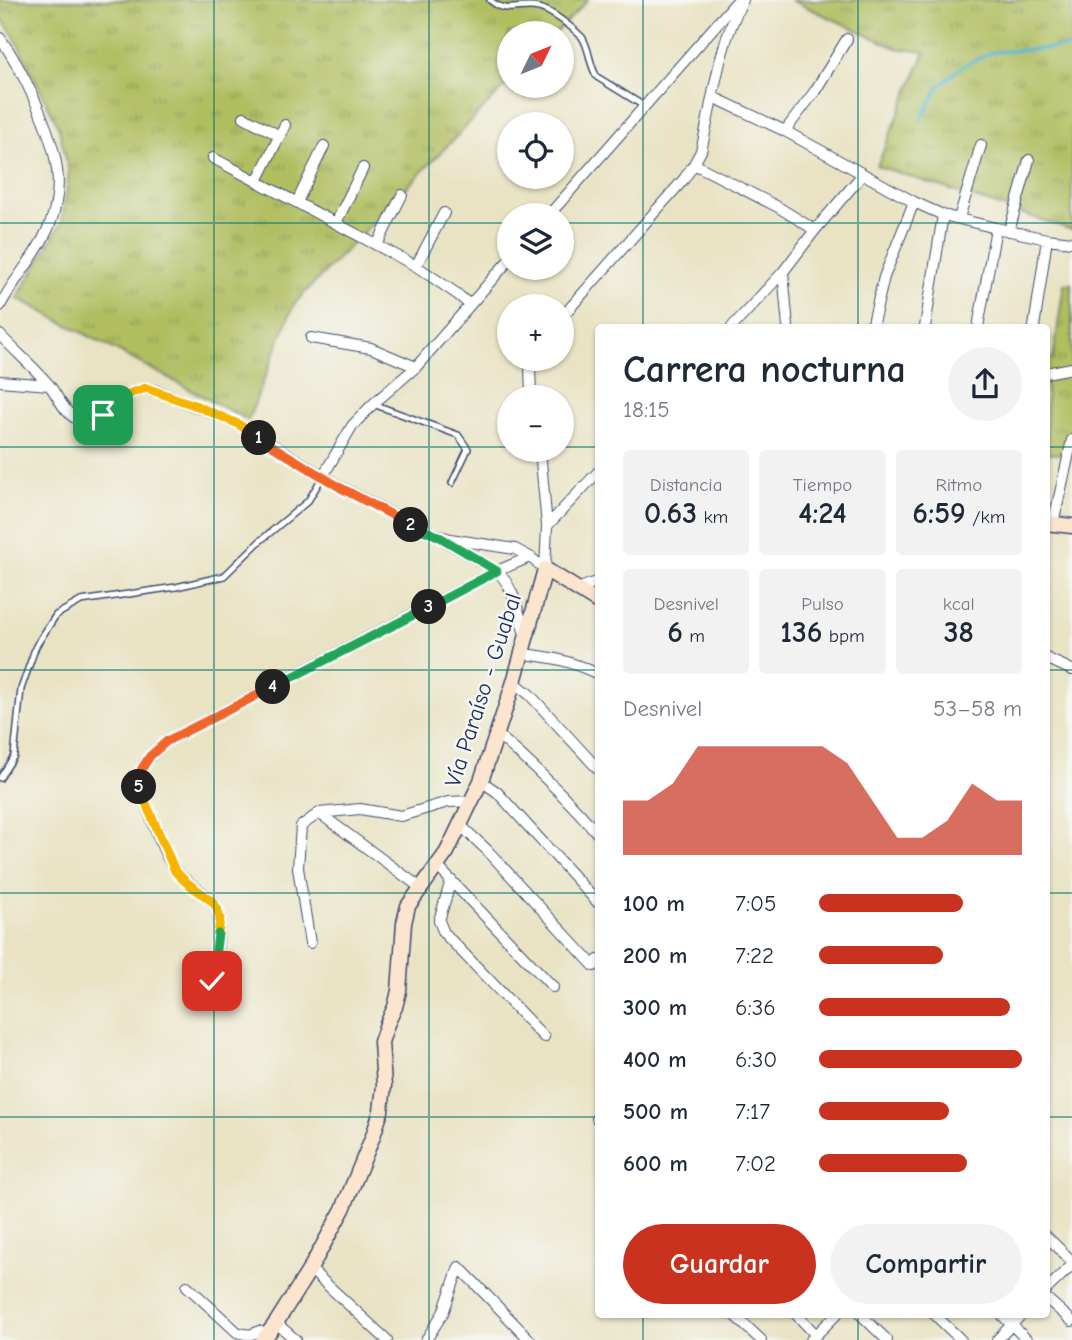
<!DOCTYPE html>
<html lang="es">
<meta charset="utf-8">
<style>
:root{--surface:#fff;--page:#f2f2f3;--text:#1f2937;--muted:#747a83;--accent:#c8321e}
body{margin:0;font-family:"Comic Neue",sans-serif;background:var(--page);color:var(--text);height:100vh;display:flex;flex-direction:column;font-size:26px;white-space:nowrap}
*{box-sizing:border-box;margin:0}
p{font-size:23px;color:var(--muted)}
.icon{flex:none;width:38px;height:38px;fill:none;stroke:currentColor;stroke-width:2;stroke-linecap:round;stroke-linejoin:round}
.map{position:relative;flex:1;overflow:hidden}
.drawer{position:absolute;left:595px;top:324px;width:455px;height:994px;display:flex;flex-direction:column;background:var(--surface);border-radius:7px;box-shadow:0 2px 5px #0004}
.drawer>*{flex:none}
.needle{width:46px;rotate:47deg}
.buttons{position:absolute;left:497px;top:21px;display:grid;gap:14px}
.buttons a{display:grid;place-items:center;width:77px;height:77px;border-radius:50%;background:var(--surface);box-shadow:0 2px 5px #0004;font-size:35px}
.pin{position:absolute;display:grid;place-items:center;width:60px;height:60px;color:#fff;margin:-30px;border-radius:14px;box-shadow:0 4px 10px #0006}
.km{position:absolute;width:35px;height:35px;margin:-18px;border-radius:50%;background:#222;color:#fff;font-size:19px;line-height:35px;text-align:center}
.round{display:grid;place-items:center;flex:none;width:74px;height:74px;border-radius:37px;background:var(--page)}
.overview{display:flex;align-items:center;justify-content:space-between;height:119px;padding:0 28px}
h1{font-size:38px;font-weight:600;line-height:52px}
.figures{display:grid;grid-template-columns:repeat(3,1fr);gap:10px;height:119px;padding:7px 28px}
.figures div{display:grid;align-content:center;border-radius:7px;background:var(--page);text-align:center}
.figures b{font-size:30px;font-weight:600}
.figures small{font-size:19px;font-weight:400}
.figures p{font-size:19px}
.chart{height:196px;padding:14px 28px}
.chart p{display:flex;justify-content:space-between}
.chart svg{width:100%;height:126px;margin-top:7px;fill:var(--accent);opacity:.7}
.action{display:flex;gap:14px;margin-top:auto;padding:14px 28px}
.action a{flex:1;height:80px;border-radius:42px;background:var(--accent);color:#fff;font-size:28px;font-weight:600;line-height:80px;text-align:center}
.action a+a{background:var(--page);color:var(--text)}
ul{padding:0 28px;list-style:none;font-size:23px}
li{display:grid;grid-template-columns:112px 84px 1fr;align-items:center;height:52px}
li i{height:18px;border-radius:9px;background:var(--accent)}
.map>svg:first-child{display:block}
.grass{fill:url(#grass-tufts);stroke:#667660;stroke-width:2}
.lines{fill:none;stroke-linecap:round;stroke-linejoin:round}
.stream{stroke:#47b0c6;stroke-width:3.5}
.lane-casing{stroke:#3a4a6d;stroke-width:8}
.street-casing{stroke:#3a4a6d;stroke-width:12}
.secondary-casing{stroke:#3a4a6d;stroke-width:17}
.lane{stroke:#fff;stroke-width:5}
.street{stroke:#fff;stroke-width:10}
.secondary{stroke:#fce5cf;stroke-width:14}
.split-1-casing{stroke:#fff;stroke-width:14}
.split-2-casing{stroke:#fff;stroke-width:14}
.split-3-casing{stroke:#fff;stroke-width:14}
.split-4-casing{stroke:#fff;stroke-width:14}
.split-5-casing{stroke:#fff;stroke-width:14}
.split-6-casing{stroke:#fff;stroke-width:14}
.split-7-casing{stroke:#fff;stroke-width:14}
.split-1{stroke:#f5b400;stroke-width:9}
.split-2{stroke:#f0652b;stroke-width:9}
.split-3{stroke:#22a559;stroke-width:9}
.split-4{stroke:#22a559;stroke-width:9}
.split-5{stroke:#f0652b;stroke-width:9}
.split-6{stroke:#f5b400;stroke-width:9}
.split-7{stroke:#22a559;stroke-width:9}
.grid{fill:none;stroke:#0f766e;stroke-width:2;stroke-opacity:0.55}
.labels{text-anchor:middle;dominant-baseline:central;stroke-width:5;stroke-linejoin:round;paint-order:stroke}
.street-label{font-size:23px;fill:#1b2f5e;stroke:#f6f6f2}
</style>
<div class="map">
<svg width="1072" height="1340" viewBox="0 0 1072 1340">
<defs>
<pattern id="grass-tufts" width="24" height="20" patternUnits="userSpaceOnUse" patternTransform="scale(1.75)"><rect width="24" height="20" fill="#b0be61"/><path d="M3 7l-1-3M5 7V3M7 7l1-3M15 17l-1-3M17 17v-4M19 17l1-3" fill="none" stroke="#8e9b53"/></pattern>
</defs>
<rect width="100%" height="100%" fill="#f6f6f2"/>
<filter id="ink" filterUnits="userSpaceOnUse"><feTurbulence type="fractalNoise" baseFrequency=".0143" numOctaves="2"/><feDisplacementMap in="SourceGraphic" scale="14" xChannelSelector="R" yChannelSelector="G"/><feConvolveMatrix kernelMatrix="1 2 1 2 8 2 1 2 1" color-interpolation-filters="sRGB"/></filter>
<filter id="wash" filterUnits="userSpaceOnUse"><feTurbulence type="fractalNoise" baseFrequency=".00686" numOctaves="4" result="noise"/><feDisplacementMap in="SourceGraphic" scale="28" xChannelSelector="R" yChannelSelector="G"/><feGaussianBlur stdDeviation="1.57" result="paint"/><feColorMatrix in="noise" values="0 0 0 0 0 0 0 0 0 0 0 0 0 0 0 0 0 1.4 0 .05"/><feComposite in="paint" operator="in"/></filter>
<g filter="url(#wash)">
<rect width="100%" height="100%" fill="#e9e3c4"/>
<!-- grass -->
<path class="grass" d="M0,0h588l-32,33h-47v49l-215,222 -46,116 -231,-122 45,-76 7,-49 -10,-45 -44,-90 -15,-22z
M791,0h281v230l-195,-64 48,-114 -29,-4z
M1064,284h8v171l-25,-2 -1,-94h7z"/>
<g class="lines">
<!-- stream -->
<path class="stream" d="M921,120l18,-34 24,-20 29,-14 80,-5"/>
</g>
</g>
<g filter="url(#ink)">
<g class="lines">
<defs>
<path id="lane" d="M490,0c17,16 31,3 49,8 13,3 34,20 43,29 8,12 7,28 15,40l47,29
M373,404l85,31 10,14 -16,34
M0,778l14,-22 7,-67 15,-43 20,-31 25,-14 95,-14 48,-11 36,-35 48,-40 15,-25"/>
<path id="street" d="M0,38c22,30 53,95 57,132 3,20 -2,45 -11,63 -12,26 -33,47 -46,73
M713,97l72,34 129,71 29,13 53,13 51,11 25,3
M244,117l36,19
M785,131l30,-40 32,-52
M213,158l203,108 41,28 13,11
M694,164l84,43 37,23
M257,181l28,-56
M297,202l27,-56
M549,215l189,-215
M959,218l22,-73
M336,223l27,-55
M1009,231l20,-71
M377,245l25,-50
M416,266l28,-53
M783,272l5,55
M562,317l122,-138 10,-15 7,-13c12,-50 17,-105 42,-151
M732,327l51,-55 32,-42 48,-56
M872,327l12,-50 30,-75
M925,327l18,-112
M978,327l18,-99
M1034,327l13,-88
M0,335c16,17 35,33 50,51 7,9 15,28 27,33 27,9 43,-27 67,-30 5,-1 11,1 16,3l78,32 103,63 83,44 26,8 65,10 15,8 15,12
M311,338l60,10 45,19
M1046,373l26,-5
M0,381l49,4
M531,397l-1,-33 2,-5
M540,450l7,76 -2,43
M323,476l29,-50 21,-22 43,-37 93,-107
M1053,524l19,-84
M547,526l51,-54
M447,542l50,29c18,17 22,44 29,67
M578,589l20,-8
M522,654c32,3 48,7 76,20
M1046,658l26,12
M514,682l16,13 68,74
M497,734c36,31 70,64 101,100
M481,781l16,11 101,111
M319,813l102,75
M460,825l27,25 107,116 4,-6
M437,866l116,121
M451,880l-12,41 5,12 100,104
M310,943l-12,-75 3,-42 18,-13 41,-4 41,7 47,-14 24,-1
M212,981c2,-17 12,-59 4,-74 -6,-13 -29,-22 -39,-35 -13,-15 -23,-48 -31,-68 -2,-6 -7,-14 -8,-20 -1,-18 17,-32 29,-43l330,-170 33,-14
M597,1118l1,2
M1046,1236l26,25
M310,1269l77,71
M187,1286l50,46c9,3 15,4 22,-1l8,4
M1046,1290l26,-25
M1046,1298l26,23
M733,1314l28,26
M796,1314l20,21
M860,1314l27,26
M934,1314l27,26
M1001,1314l26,26
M276,1323l20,17
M426,1340l17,-27 16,-46 71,73
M811,1340l26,-26
M997,1340l25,-26"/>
<path id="secondary" d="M1046,523l26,3
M263,1340l13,-17 34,-54 33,-60 30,-73 8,-25 3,-25 -3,-44 6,-18 8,-17 4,-16 5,-68 4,-17 39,-54 34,-71 33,-99 31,-113 53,33"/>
</defs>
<!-- lane casing -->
<use href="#lane" class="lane-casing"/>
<!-- street casing -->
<use href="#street" class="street-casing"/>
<!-- secondary casing -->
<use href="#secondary" class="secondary-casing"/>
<!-- lane -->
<use href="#lane" class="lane"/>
<!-- street -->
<use href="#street" class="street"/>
<!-- secondary -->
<use href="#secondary" class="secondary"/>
</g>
</g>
<g class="lines" filter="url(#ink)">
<defs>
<path id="split-1" d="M103,415l28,-22 15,-5 51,18 41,18 21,14"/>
<path id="split-2" d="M259,438l82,50 70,37"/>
<path id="split-3" d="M411,525l27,11 59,35 -68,36"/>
<path id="split-4" d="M273,687l156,-80"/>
<path id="split-5" d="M139,787l2,-17 9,-14 17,-15 106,-54"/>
<path id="split-6" d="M139,787l36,84 11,11 26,19 5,7 3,11 -2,15"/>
<path id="split-7" d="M212,981l6,-47"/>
</defs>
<!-- split-1 casing -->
<use href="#split-1" class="split-1-casing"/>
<!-- split-2 casing -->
<use href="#split-2" class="split-2-casing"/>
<!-- split-3 casing -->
<use href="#split-3" class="split-3-casing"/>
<!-- split-4 casing -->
<use href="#split-4" class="split-4-casing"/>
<!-- split-5 casing -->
<use href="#split-5" class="split-5-casing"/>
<!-- split-6 casing -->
<use href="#split-6" class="split-6-casing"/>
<!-- split-7 casing -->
<use href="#split-7" class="split-7-casing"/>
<!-- split-1 -->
<use href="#split-1" class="split-1"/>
<!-- split-2 -->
<use href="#split-2" class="split-2"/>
<!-- split-3 -->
<use href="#split-3" class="split-3"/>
<!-- split-4 -->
<use href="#split-4" class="split-4"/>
<!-- split-5 -->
<use href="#split-5" class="split-5"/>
<!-- split-6 -->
<use href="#split-6" class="split-6"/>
<!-- split-7 -->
<use href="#split-7" class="split-7"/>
</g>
<!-- grid -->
<path class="grid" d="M214,0v1340M429,0v1340M643,0v327M858,0v327M0,223h509M562,223h510M0,447h509M562,447h36M1046,447h26M0,670h598M1046,670h26M0,893h598M1046,893h26M0,1117h598M1046,1117h26M643,1314v26M858,1314v26"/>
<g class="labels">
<!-- street labels -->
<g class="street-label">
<text transform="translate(483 690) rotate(-72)">Vía Paraíso - Guabal</text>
</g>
</g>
</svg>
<div class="buttons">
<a><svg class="needle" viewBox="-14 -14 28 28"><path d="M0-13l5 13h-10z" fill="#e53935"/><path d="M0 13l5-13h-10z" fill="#747a83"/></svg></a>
<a><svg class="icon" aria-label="locate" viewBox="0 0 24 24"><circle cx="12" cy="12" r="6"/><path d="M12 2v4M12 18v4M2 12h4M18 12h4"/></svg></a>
<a><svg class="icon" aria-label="layers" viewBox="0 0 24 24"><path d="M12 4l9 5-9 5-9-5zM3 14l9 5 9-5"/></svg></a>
<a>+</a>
<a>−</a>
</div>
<div class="pin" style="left:103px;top:415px;background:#1e9e55"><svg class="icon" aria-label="arrive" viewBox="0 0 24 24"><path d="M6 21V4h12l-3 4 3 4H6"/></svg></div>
<div class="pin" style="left:212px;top:981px;background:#d93025"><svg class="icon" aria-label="check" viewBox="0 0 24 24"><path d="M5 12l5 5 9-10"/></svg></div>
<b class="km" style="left:259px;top:438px">1</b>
<b class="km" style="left:411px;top:525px">2</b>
<b class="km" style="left:429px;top:607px">3</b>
<b class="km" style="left:273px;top:687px">4</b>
<b class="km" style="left:139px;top:787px">5</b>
<section class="drawer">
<div class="overview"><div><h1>Carrera nocturna</h1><p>18:15</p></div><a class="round"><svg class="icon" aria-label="share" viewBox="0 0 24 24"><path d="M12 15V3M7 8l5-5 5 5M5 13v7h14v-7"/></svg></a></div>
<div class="figures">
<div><p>Distancia</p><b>0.63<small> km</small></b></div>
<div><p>Tiempo</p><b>4:24</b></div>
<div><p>Ritmo</p><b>6:59<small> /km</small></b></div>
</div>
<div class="figures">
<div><p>Desnivel</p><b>6<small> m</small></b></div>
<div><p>Pulso</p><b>136<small> bpm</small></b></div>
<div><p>kcal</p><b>38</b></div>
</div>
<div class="chart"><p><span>Desnivel</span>53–58 m</p>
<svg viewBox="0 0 160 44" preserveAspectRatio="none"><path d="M0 44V25L10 25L20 19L30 6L40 6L50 6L60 6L70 6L80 6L90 12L100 25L110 38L120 38L130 32L140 19L150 25L160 25V44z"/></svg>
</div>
<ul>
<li><b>100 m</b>7:05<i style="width:71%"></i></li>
<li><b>200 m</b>7:22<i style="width:61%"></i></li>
<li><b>300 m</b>6:36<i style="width:94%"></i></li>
<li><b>400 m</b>6:30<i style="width:100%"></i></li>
<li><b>500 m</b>7:17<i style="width:64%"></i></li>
<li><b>600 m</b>7:02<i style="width:73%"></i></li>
</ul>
<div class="action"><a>Guardar</a><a>Compartir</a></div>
</section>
</div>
